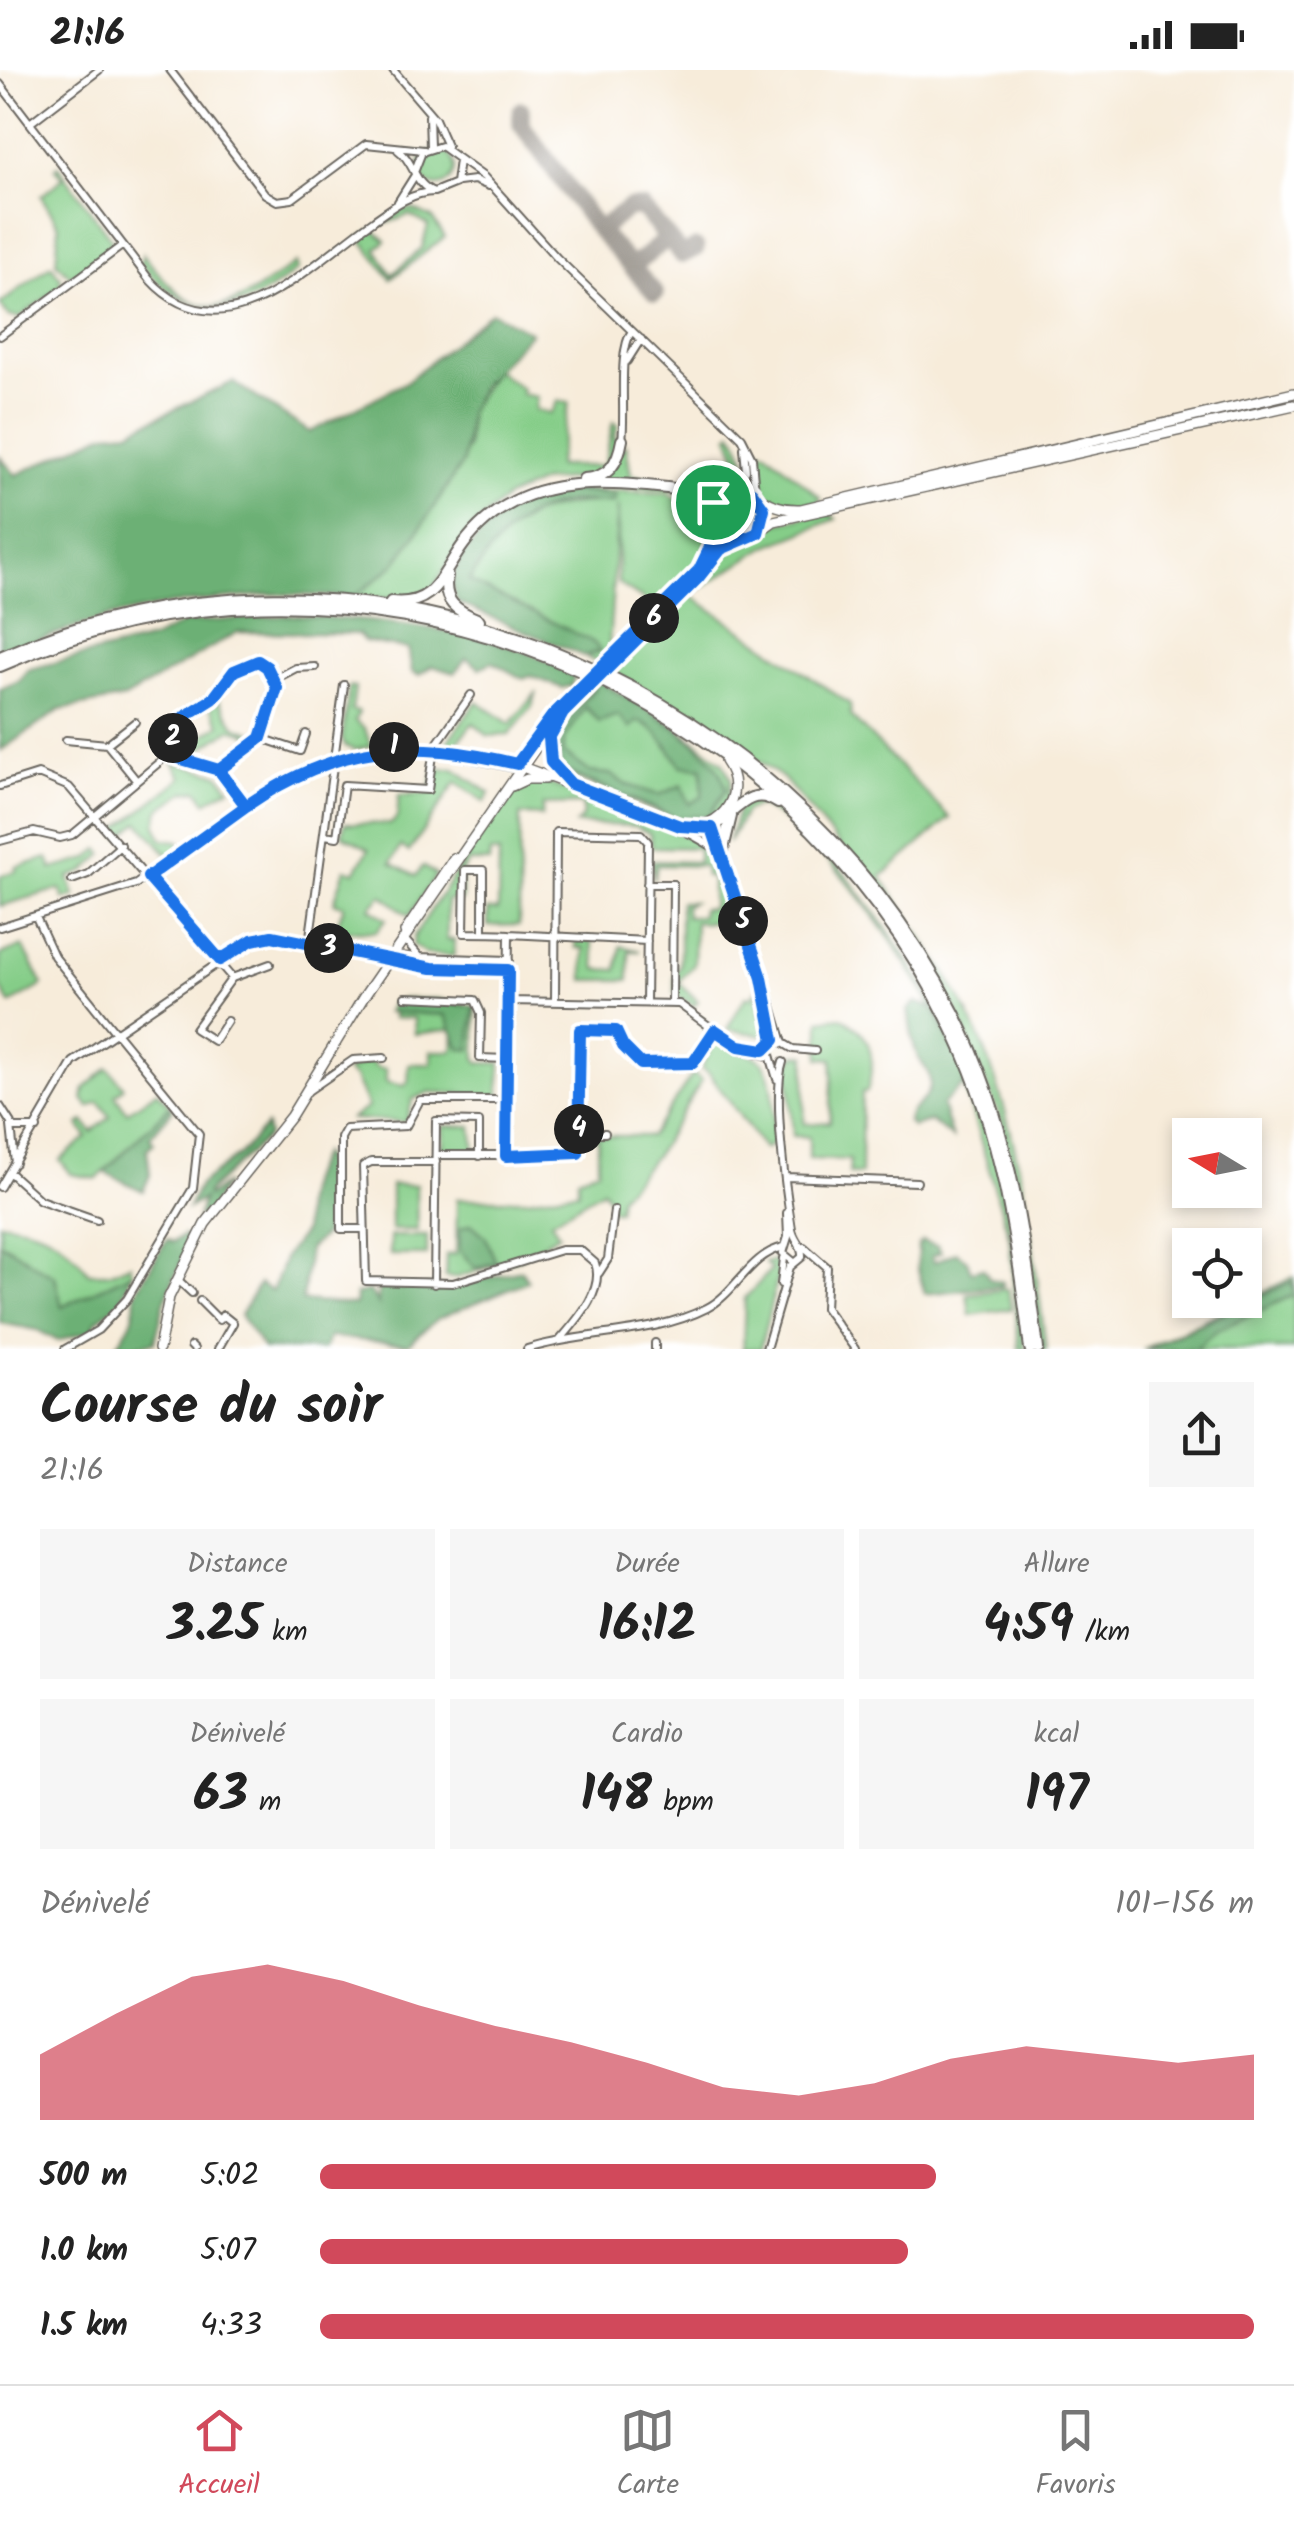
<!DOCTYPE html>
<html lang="fr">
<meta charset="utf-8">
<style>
:root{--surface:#fff;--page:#f6f6f6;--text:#222;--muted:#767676;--line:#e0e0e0;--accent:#d1495b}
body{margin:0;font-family:Kalam,sans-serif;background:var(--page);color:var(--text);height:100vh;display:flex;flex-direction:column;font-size:38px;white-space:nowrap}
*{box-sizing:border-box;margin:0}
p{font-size:32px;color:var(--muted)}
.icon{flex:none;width:55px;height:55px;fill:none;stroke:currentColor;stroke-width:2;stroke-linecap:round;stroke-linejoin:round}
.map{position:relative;height:1279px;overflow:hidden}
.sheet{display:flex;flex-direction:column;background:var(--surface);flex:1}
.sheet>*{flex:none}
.needle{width:65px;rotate:280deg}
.fabs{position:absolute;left:1172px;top:1048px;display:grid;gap:20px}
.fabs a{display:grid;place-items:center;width:90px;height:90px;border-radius:0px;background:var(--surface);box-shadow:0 5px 15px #0003;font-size:50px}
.pin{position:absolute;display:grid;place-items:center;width:85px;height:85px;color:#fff;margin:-42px;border:5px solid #fff;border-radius:50%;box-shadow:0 2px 10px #0007}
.km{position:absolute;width:50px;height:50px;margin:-25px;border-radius:50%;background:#222;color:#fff;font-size:28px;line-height:50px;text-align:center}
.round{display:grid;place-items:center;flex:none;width:105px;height:105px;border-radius:0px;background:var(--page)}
.head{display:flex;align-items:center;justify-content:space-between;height:170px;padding:0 40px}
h1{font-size:55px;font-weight:700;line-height:75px}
.stats{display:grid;grid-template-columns:repeat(3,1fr);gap:15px;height:170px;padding:10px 40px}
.stats div{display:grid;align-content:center;border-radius:0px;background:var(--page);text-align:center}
.stats b{font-size:50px;font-weight:700}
.stats small{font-size:28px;font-weight:400}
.stats p{font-size:28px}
.chart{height:280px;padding:20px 40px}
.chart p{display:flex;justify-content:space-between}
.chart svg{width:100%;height:180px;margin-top:10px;fill:var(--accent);opacity:.7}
ul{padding:0 40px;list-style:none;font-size:32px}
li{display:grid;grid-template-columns:160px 120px 1fr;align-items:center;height:75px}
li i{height:25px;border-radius:12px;background:var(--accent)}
.status{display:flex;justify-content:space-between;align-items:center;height:70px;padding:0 50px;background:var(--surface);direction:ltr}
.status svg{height:28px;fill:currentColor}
.menu{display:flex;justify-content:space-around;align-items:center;height:140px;border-top:2px solid var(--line);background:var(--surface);font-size:28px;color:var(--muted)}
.menu a{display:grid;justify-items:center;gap:5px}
.menu .selected{color:var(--accent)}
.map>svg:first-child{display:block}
.green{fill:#85cd88;stroke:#507452;stroke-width:2.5}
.forest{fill:#6cb074;stroke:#446648;stroke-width:2.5;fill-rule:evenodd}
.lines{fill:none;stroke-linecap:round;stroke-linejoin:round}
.taxiway{stroke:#8a847b;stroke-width:18}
.minor-casing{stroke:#69655e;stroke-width:10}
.major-casing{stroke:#69655e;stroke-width:12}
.highway-casing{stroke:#69655e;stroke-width:14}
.minor{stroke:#fff;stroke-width:6}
.major{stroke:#fff;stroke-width:9}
.highway{stroke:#fff;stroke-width:10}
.major-bridge-casing{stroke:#69655e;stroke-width:12;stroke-linecap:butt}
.major-bridge{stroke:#fff;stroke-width:9}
.route-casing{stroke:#fff;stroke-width:20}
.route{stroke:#1a73e8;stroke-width:12}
</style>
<div class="status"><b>21:16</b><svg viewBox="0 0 49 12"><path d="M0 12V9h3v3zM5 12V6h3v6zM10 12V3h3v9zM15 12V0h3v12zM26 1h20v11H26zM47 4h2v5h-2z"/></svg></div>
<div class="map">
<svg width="1294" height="1279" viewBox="0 0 1294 1279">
<rect width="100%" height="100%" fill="#fff"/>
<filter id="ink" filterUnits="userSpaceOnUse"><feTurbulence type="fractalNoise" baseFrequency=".01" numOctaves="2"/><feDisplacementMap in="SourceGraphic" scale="20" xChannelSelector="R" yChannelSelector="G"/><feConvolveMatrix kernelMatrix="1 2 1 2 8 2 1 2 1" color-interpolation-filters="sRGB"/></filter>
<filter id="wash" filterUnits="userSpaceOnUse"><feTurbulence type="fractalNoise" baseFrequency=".0048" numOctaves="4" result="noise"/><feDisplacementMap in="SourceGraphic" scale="40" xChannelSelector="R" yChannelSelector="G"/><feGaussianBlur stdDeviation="2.25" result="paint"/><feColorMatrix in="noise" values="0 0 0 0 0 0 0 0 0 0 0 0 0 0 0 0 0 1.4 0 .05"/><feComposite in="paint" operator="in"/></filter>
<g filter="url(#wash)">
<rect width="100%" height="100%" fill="#f7ecda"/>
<!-- green -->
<path class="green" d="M419 98a18 18 0 1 1 36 0a18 18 0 1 1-36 0Z
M58,96l54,74 -5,12 -36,25 -15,-15 3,-36 -18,-30 22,-18 -8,-9z
M412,139l20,9 13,19 -54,42 -31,-41 13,-9 13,12 -10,8 16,26 30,-27 6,-23 -19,-10 -27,10 19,-15z
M143,184c59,77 82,59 153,9l2,6c-57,49 -108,55 -158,-6z
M51,195l10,13 -2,10 -40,30 -11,-2 -8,-12z
M495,299l27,20 -1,5 16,3 -2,13 16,3 7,-12 11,2 -12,63h47l9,-44 5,3 -4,13 5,2 -9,25 -22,12 -46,5 -35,15 -37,33 -38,59 -25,10 -53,-2 39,-31 22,-30 52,-89 2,-36z
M732,362c61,86 -104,53 -141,50l35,-38 5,31 75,13 30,-15 4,-9 -11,-28z
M758,380l8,1 55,47 -2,4 -32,5 -27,-12 -7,-43z
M573,419l95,5 37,21c16,49 -28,60 -51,93l-10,-2 3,-4 -29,-19v-78l-9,144 -12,13 -14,-6 15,-3 -129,-72c38,-61 71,-81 144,-78l2,-8 -44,-3z
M715 445a22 22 0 1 1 44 0a22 22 0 1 1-44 0Z
M827,442l9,7 -69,27 -77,49 160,109 1,12 99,102 -69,59c35,53 76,106 100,164 41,99 52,203 65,308h-5l-19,-144 -21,-85 -44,-109 -56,-93 -118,-140 -88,-61 -86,-47 13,-14 4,3 63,-64 -2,-3 39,-44 20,-4 28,-20z
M598,610l76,44 49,39 8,16 -3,23 -15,18 -25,5 -120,-49 -12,-14 2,-35z
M349,617l6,1 -3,22 7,2 -4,9 10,8 6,17 -16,4 -10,-4 -3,-7z
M537,622l-5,15 -23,28 -21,1 -15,-13 -20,24 -8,-2 32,-44 33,23z
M219,630l16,26 24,9 -6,7 -6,-8 -16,-5 -37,25v8l-20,-8 46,-29 -9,-18z
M173,692l46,12 11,14 -24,14 -8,-12 -13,2 -26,18 -3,15 6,14 17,2 2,7 -11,9 -31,-35 -19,15 -5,-6 67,-53z
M435,699h19l36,24 -5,9 -29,-20 -47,70 -8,-6 -10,17 25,13 7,-10 13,9 -27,41 -27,-21 -12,13 16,11 -10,13 -41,-2 9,-24 -10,-4 11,-33 10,3 14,-23 -27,-14 3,-12 46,1 6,-7 2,-22 30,-2z
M532,712l18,2 145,55 20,19 20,66 -40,-2 -1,43 -16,17 20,19 -4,5 -20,-13 1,-21 5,-5v-65h12l-7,4 1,10h15l1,-7 10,-1v-31l-7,-1 -1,-10 -47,-1 -3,15 -2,-19 46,1v-14l-46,-1 -2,-13 -15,-8 -59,-2 6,-6 1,-14 -40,1 -1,11 -22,-1 -1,110 -31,1v-16h10l1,-57h-9l-1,9h-20l-7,9v29h-15v40h7v16l-28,-2 -13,-9 1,-9 93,-141z
M753,729c37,7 68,47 92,75 77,93 137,204 160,324 10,49 14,101 20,151h-6l-10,-113 -45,-150 4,-7c-39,-87 -123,-229 -209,-274l-13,6 -18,32 11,-36z
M99,779l5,5 -20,18 -15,5 6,19 -11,3 -4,-10 -60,17v-30l17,-5 -1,-4 32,-9 4,11 36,-10z
M576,868l16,4 5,27 20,1 4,-24 19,5h-11v29h-45v-32h-8z
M23,876l20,39 -33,19 -10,-17v-32z
M756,920l10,46 -39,-7 19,-33 5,2z
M402,929h36l38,8v51l4,5h21l-2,33 -69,-4 -17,7 -7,23 -55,-3 17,-12 -13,-29 -9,-7 24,-11 7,8 9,1v13l18,4 4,-4 1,-18h22v-13h22l1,-22 -39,5 -1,-16h-21v-8z
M840,947c34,16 36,43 27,75h-5l-1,82h-12l1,-14 -41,-1v-22l-16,-1 -5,-69 7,-12h11l-2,69 26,-2 3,-63 -13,-1v-38z
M715,968c13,10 37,15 44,21 19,14 13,59 15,84l-10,6 -56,-77 -7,-3z
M108,998l16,19 -9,8 12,17 30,-21 13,15 -73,73 -26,-5 -11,-14 27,-23 -8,-12 5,-4 8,11 18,-15 -11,-15 -10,5 -6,-8 2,-11z
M693,1004l9,6 -46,75 -36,41 -2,15 -9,-2 1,-8 -7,-11 -52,31 8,13 -39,24 -65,20 -10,-1 1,-22 10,-1 1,-55h69l52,-8v-14l20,-8v-31l-10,-2h63z
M443,1056h29l3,26h-35l-3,-5 6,-1z
M391,1115h25l1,45h-26z
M0,1152c44,6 62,15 89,51h20l21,-9 2,9 -71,34 -6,-31c-23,-9 -35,-25 -55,-33z
M390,1166h37v19h-37z
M773,1191l7,7 -20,81h-17l2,-51 26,-28 -6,-7z
M1294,1207v72h-151z
M1008,1219l3,20 -41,6 -3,-21z"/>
<!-- forest -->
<path class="forest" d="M491,242l40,20 -50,54 -12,25 -6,51 -48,74 -22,30 -39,31 -79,-3 -105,10 -65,14 -105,34v-195l16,18 90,-42 23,-2 104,-49 77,50 96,-50z
M580,422l35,3 1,5c-13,6 -31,0 -46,2 -48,7 -77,40 -101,79l124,61 8,9 -18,5 -125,-53c-22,-35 33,-83 61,-98 18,-9 41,-14 61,-13z
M291,545c81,6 217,12 283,63l-3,8 -9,2 -31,-12 -8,3 -31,-17 -12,6 -14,-10 -11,15 -23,-7 -13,9 -7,-3 -4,-23 -44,-8 -6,-7 -120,-2 -113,66 -65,12 -60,41v-62l19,-8 10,-12 123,-30 32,-16z
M599,612c36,21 121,63 127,108l-17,25 -32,3 -116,-49 -5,-31zM586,637l13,15 19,-7 12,13 8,-7c20,6 31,29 43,45l21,2v29l-13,7 -7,-19 -23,10 -34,-11 -15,-10 -20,-2 -26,-19v-13z
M402,929l72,7 -4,44 -10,-1 -15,-34 -58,-3 6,-11z
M916,932l17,6 35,72 -26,25 10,33 -21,-17 -18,6 -5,-4c-1,-17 21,-20 22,-38 1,-13 -7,-19 -12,-28 -6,-11 -8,-34 -10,-47z
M170,1036l3,4 -23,27 4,6 -7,6 3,26 -7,16 -39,-19z
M266,1056l2,10 -62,57 2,3 18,-13 -19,30 -10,5 6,-19 -15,9 11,-23 41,-31z
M322,1083l4,9v62l-3,12 -14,13 -7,52 53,4 1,-11 14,-3 8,13v-15l75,-3 68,-16 7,11 -91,38 -29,26 -79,-8 -5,12h-61l-23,-34 19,-31 13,7 13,-35 19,-25c-3,-30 2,-51 18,-78z
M471,1154l14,12 11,26 -20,7 -16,-18 -1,-22z
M184,1165l5,4 -2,9 -22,52 -10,42 -41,7c14,-18 24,-35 21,-56l32,-54 6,3z
M922,1171l16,5 3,6 -9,4 2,6 22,-10 11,8 4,11 12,-3 7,11 13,3v4l-78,8 -8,-27 1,-22z
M0,1173c20,8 32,24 55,33l7,31 70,-34 -11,28 -25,20 -3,9 -35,11 -21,-11 -37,-7z
M1291,1212l3,13 -77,35 -22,19h-50z"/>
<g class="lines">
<!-- taxiway -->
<path class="taxiway" d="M521,40v14l74,102 60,67
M599,160l30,-22h13l26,30 -36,29
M668,168l14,17 14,-7"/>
</g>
</g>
<g filter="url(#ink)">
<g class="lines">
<defs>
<path id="minor" d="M170,0l95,124 12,7 15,-2 74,-55 58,6
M393,0l42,49 12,27
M0,14l149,195c74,81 159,-13 224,-58 18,-13 38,-29 61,-29
M429,46l1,31
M30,53l69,-53
M398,80c17,12 15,34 36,42l22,-9 3,-23
M415,100l7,-18 19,-6 43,31 73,81 185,180 10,20 3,35
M458,112l16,-2 15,6
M398,132l17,-27
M0,266l123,-91
M627,291l14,-22
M622,370c4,-29 -5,-89 10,-109
M731,418l15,-17 -2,-23
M275,609l21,-11 19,-1
M261,668l39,13 6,-17
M66,670l41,4 29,36
M107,674l28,-22
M168,685l13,-36 32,-20 22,-28 26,-9 16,25 -17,52 -41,31
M0,716l38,-12 31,13 163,191
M711,757c16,7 12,26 15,41 11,43 55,135 47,174
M683,760l30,17 10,15
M325,765l12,2 7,-52 84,5 6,-42 37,-53
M0,771l34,-9 26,6 12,-3 96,-80 51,15 27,35
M72,810l16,-6 33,-29
M647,814h26l-1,119
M36,847l18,39 61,76
M0,857l136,-43 130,-91 69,-30 77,-17 103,22
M483,863v-63h-18l-1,63c15,0 30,0 45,1
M406,871l13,15
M309,874l35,-259
M389,886l120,4
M768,923l15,50
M405,927l70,3 6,13 -1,45 27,1
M508,931l171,3 61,45 28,7
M555,932l1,-170 85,2 7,8 -2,161
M227,951l-13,20 -19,-12 37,-51 38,-14
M783,973l10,6 22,2
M768,978l9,31
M783,992c-11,32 3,130 9,167 2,12 11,16 10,28
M308,1021l45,-31 31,-2
M0,1036l14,22h23
M11,1056l4,37
M579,1063h26
M436,1085h140l3,-125 37,1 23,32c48,2 50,9 76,-33
M506,1086l3,-222 138,7
M436,1092h-65l-8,4 3,115 87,2 108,-33h19l15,13c10,27 -18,57 -35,77
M10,1103l30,27 57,20
M786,1107l131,5
M0,1117l73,-125 179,-122 29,-3 151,31 76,2
M787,1143l1,24 -5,16 11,9
M364,1159h-23v-91l5,-9 60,-3 14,-26h87
M804,1177l23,20 -2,41 30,41
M599,1203l9,-14 6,-49
M178,1210l14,13
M434,1214l2,-163 43,1v34
M781,1214l3,-26
M200,1231l19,19 4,-5 10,8 -15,26
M655,1273v6
M191,1276l3,3
M65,1279l33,-19 29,-31 66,-111 6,-54 -84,-103
M527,1279c58,-18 125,-13 180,-41 29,-15 43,-54 77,-61
M766,1279l24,-82 12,-10"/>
<path id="major" d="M703,503l21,-26 25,-8 25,-18 520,-116
M609,586l93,-90 11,-25 -2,-35 16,-16c29,-6 35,21 74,19l493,-116
M551,661l-1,28 15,21
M524,684l30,-40
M517,695l158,59c40,13 76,-27 50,-63
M512,716l15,-7h18
M405,862l49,-74
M159,1279l10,-52 36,-73 86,-108 72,-118 178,-258 46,-51"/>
<path id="highway" d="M584,409c25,-1 34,-16 38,-39
M681,426l21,11 8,12
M447,506c-5,26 10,35 32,44
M391,532c44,5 50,-27 72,-57 13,-18 32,-34 52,-44 45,-23 103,-18 152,-13 19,2 34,11 53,6
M0,587c357,-158 780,16 954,356 54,107 70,219 84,336
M0,596c361,-161 790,18 955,369 47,100 62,206 75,314
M712,757c23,-13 37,-44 66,-24
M723,779l8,-33"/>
</defs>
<!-- minor casing -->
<use href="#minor" class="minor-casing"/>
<!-- major casing -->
<use href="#major" class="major-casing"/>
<!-- highway casing -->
<use href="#highway" class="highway-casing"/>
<!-- minor -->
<use href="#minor" class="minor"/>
<!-- major -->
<use href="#major" class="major"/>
<!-- highway -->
<use href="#highway" class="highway"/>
<defs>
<path id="major-bridge" d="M587,619l28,-30"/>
</defs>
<!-- major-bridge casing -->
<use href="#major-bridge" class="major-bridge-casing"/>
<!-- major-bridge -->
<use href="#major-bridge" class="major-bridge"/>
</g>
</g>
<g class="lines" filter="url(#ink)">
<defs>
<path id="route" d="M713,432v39l-14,29 -147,146 -35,48c-107,-25 -177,-22 -271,42l-27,-36 42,-32 16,-50 -10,-21 -9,-6 -24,10 -21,28 -32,20 -13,36 51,15 27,36 -98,71 72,83 32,-20 20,-4 160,32 76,2 -2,186 72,-3 2,-123 36,1 7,15 18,18 52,-1 22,-33 24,16 25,4 10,-10 -12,-62 -50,-150 -32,-2 -109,-42 -20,-22 -2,-24 14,-25 135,-135 23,-29 37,-16 6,-24 -12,-17 -23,-3 -16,13"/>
</defs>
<!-- route casing -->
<use href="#route" class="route-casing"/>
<!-- route -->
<use href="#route" class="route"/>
</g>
</svg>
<div class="fabs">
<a><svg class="needle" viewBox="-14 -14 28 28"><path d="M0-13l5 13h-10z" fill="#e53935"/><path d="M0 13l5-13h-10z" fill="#767676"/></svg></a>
<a><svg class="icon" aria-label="locate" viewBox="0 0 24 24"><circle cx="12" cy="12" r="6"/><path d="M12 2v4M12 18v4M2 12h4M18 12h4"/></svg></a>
</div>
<div class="pin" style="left:713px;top:432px;background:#1e9e55"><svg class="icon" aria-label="arrive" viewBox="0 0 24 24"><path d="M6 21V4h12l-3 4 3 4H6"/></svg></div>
<b class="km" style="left:394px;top:677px">1</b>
<b class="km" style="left:173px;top:668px">2</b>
<b class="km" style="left:329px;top:878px">3</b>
<b class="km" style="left:579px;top:1059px">4</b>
<b class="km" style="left:743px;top:851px">5</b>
<b class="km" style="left:654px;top:548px">6</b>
</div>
<section class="sheet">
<div class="head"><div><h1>Course du soir</h1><p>21:16</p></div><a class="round"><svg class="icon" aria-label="share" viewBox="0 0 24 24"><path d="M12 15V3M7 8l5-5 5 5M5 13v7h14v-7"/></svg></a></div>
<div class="stats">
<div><p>Distance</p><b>3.25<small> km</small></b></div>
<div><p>Durée</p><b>16:12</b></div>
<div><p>Allure</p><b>4:59<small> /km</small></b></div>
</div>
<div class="stats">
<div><p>Dénivelé</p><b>63<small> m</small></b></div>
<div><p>Cardio</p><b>148<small> bpm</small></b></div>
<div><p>kcal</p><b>197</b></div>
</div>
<div class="chart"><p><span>Dénivelé</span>101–156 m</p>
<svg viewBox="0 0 160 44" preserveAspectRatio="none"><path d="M0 44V28L10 18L20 9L30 6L40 10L50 16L60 21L70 25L80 30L90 36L100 38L110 35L120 29L130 26L140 28L150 30L160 28V44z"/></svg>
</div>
<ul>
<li><b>500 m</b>5:02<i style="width:66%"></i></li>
<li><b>1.0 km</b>5:07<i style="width:63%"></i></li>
<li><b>1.5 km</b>4:33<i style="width:100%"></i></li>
</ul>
</section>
<nav class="menu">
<a class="selected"><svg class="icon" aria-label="home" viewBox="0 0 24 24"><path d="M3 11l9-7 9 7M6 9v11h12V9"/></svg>Accueil</a>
<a><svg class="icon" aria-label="map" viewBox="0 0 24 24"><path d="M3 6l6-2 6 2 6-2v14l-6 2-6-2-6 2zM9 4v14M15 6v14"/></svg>Carte</a>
<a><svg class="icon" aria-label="saved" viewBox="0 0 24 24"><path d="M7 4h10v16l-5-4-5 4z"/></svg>Favoris</a>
</nav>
